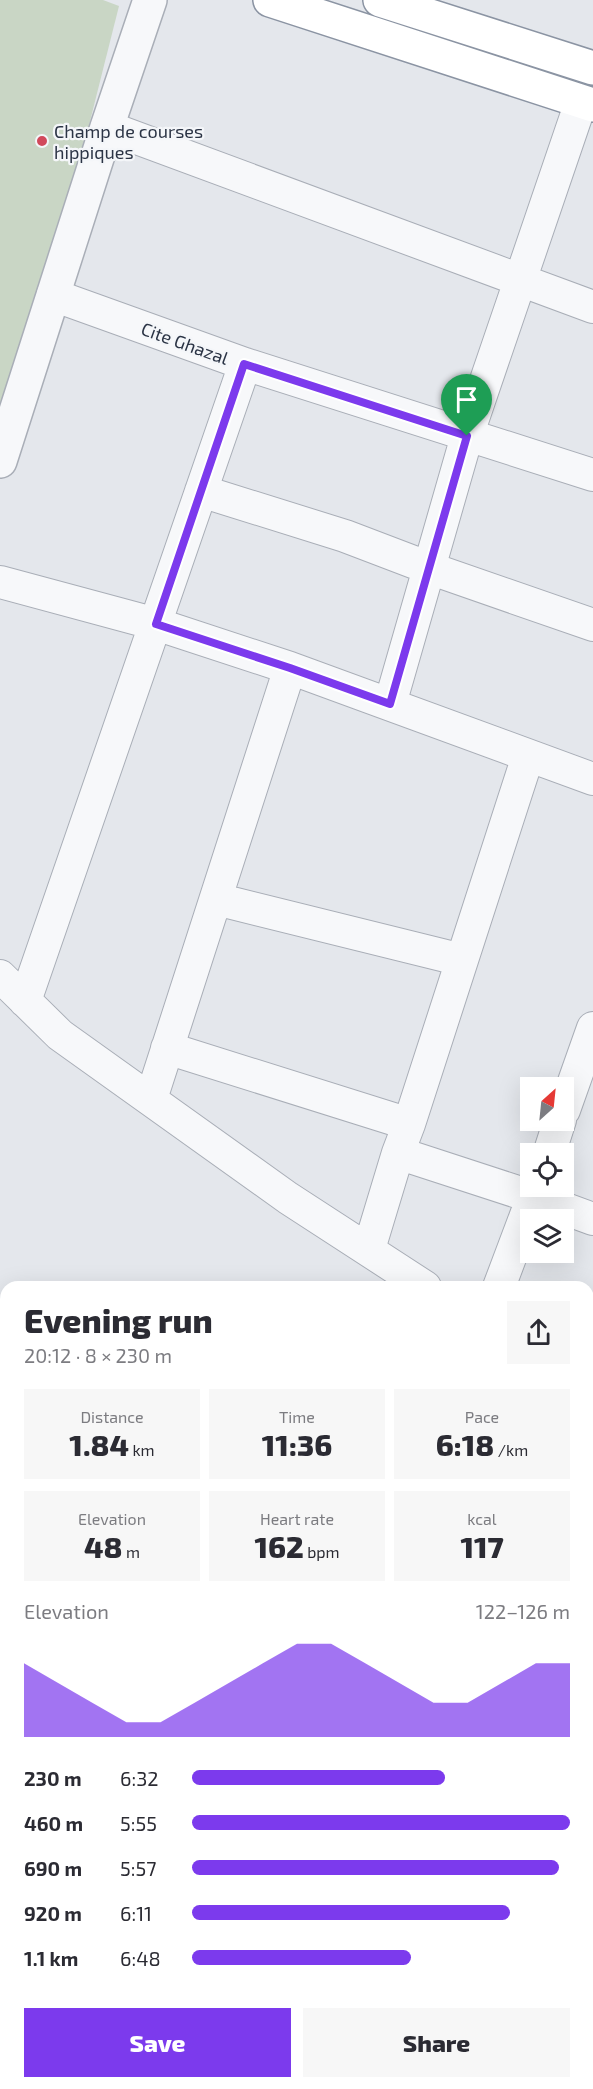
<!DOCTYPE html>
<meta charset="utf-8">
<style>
:root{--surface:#fff;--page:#f7f7f7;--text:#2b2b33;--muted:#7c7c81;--accent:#7c3aed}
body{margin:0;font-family:"Exo 2",sans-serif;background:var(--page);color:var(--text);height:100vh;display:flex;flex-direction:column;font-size:22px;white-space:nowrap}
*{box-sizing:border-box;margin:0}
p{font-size:20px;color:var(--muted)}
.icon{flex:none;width:33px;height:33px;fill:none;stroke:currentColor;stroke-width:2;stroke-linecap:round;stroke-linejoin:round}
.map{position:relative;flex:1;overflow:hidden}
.details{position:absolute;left:0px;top:1281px;width:594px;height:808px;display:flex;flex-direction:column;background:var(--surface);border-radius:18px 18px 0 0;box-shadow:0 6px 24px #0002}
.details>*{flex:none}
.needle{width:39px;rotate:27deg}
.tools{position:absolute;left:520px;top:1077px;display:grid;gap:12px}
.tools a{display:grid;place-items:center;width:54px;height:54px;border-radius:0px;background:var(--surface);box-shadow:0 6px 24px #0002;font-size:30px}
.pin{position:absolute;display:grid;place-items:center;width:51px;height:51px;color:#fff;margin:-62px -26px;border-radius:50% 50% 50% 0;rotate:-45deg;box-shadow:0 0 6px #0007}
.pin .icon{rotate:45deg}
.round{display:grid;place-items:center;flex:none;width:63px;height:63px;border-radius:0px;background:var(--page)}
.head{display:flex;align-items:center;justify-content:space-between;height:102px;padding:0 24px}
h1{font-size:33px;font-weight:800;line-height:45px}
.figures{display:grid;grid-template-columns:repeat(3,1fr);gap:9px;height:102px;padding:6px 24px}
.figures div{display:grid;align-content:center;border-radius:0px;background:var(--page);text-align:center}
.figures b{font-size:30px;font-weight:800}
.figures small{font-size:16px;font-weight:400}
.figures p{font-size:16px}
.chart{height:168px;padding:12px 24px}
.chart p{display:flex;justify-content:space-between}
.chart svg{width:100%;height:108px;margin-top:6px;fill:var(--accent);opacity:.7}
.action{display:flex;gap:12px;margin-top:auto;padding:12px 24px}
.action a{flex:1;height:69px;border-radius:0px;background:var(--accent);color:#fff;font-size:24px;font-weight:800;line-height:69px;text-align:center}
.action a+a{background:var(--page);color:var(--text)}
ul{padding:0 24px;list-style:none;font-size:20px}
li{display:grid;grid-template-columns:96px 72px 1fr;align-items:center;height:45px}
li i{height:15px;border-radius:8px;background:var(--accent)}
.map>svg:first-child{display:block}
.green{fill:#c9d6c5}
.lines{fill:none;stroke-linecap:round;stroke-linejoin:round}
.minor-casing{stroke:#a9aeb7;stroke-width:34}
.tertiary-casing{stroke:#a9aeb7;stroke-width:36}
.trunk-casing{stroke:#8b94a3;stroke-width:36}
.minor{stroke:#f7f8fa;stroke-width:32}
.tertiary{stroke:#f7f8fa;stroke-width:33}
.trunk{stroke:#fff;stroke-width:33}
.route-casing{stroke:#fff;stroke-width:12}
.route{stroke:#7c3aed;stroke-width:8}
.poi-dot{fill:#d1495b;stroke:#f4f6f9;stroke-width:2}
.labels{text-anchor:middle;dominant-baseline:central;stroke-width:4.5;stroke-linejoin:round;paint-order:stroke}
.poi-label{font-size:18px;fill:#2b3445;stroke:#f4f6f9;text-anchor:start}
.street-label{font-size:18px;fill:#2b3445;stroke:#f4f6f9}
</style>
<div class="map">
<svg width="593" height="2089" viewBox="0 0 593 2089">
<rect width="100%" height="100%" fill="#e4e7ec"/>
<!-- green -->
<path class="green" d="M0,0h103l16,6 -68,270 -51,153z"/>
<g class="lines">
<defs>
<path id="minor" d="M107,127l486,180
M53,295l192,69 348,111
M201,491l144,45 84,32 164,57
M0,582l156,42 134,44 303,111
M390,704l77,-268 114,-334
M216,899l246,61
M0,976l60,59 228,163 137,89
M25,1001l220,-637
M167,1048l242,76
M151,1099l139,-431
M564,1110l29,-82
M398,1153l135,44 60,22
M549,1154l11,-34
M369,1249l29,-96 11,-29 119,-368
M499,1287l38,-101
M588,1390l5,3
M0,1638l6,2
M588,1803l5,-8
M0,2052l6,2
M85,2084l15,5
M11,2089l2,-5
M499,2089l2,-5"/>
<path id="tertiary" d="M0,461l107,-334 43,-127"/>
<path id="trunk" d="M270,0l323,105
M380,0l213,68"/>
</defs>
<!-- minor casing -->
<use href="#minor" class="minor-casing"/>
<!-- tertiary casing -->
<use href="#tertiary" class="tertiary-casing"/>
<!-- trunk casing -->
<use href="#trunk" class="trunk-casing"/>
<!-- minor -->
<use href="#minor" class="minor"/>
<!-- tertiary -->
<use href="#tertiary" class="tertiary"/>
<!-- trunk -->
<use href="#trunk" class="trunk"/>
</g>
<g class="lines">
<defs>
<path id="route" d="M244,364l223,72 -77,268 -100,-36 -134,-44z"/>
</defs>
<!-- route casing -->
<use href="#route" class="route-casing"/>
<!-- route -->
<use href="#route" class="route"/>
</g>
<!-- markers -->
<circle class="poi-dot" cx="42" cy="141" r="6"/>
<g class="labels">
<!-- poi labels -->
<g class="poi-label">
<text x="54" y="131">Champ de courses<tspan x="54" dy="21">hippiques</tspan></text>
</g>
<!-- street labels -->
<g class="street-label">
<text transform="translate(185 343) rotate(20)">Cite Ghazal</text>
</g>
</g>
</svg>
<div class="tools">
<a><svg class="needle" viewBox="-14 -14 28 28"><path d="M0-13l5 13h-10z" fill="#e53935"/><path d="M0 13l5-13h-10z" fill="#7c7c81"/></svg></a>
<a><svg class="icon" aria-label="locate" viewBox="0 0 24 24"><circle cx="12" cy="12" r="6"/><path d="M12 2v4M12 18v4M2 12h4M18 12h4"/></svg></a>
<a><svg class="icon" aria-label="layers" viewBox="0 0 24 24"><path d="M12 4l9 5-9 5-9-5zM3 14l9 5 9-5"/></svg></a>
</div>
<div class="pin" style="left:467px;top:436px;background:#1e9e55"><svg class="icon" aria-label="arrive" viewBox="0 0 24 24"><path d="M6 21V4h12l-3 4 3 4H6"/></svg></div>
<section class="details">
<div class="head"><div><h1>Evening run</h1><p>20:12 · 8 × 230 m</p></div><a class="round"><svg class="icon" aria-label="share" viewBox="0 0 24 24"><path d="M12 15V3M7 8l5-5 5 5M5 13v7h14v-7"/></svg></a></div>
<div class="figures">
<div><p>Distance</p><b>1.84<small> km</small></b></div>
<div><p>Time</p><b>11:36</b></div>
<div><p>Pace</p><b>6:18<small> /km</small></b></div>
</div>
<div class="figures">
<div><p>Elevation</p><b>48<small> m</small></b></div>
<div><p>Heart rate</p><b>162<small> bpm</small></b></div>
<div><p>kcal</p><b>117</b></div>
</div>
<div class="chart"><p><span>Elevation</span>122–126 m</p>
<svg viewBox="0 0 160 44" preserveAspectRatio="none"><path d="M0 44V14L10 22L20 30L30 38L40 38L50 30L60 22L70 14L80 6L90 6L100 14L110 22L120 30L130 30L140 22L150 14L160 14V44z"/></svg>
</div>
<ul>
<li><b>230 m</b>6:32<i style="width:67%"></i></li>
<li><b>460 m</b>5:55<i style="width:100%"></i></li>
<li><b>690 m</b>5:57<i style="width:97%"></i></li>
<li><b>920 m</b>6:11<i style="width:84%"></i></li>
<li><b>1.1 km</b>6:48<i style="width:58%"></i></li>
</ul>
<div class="action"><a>Save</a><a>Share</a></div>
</section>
</div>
